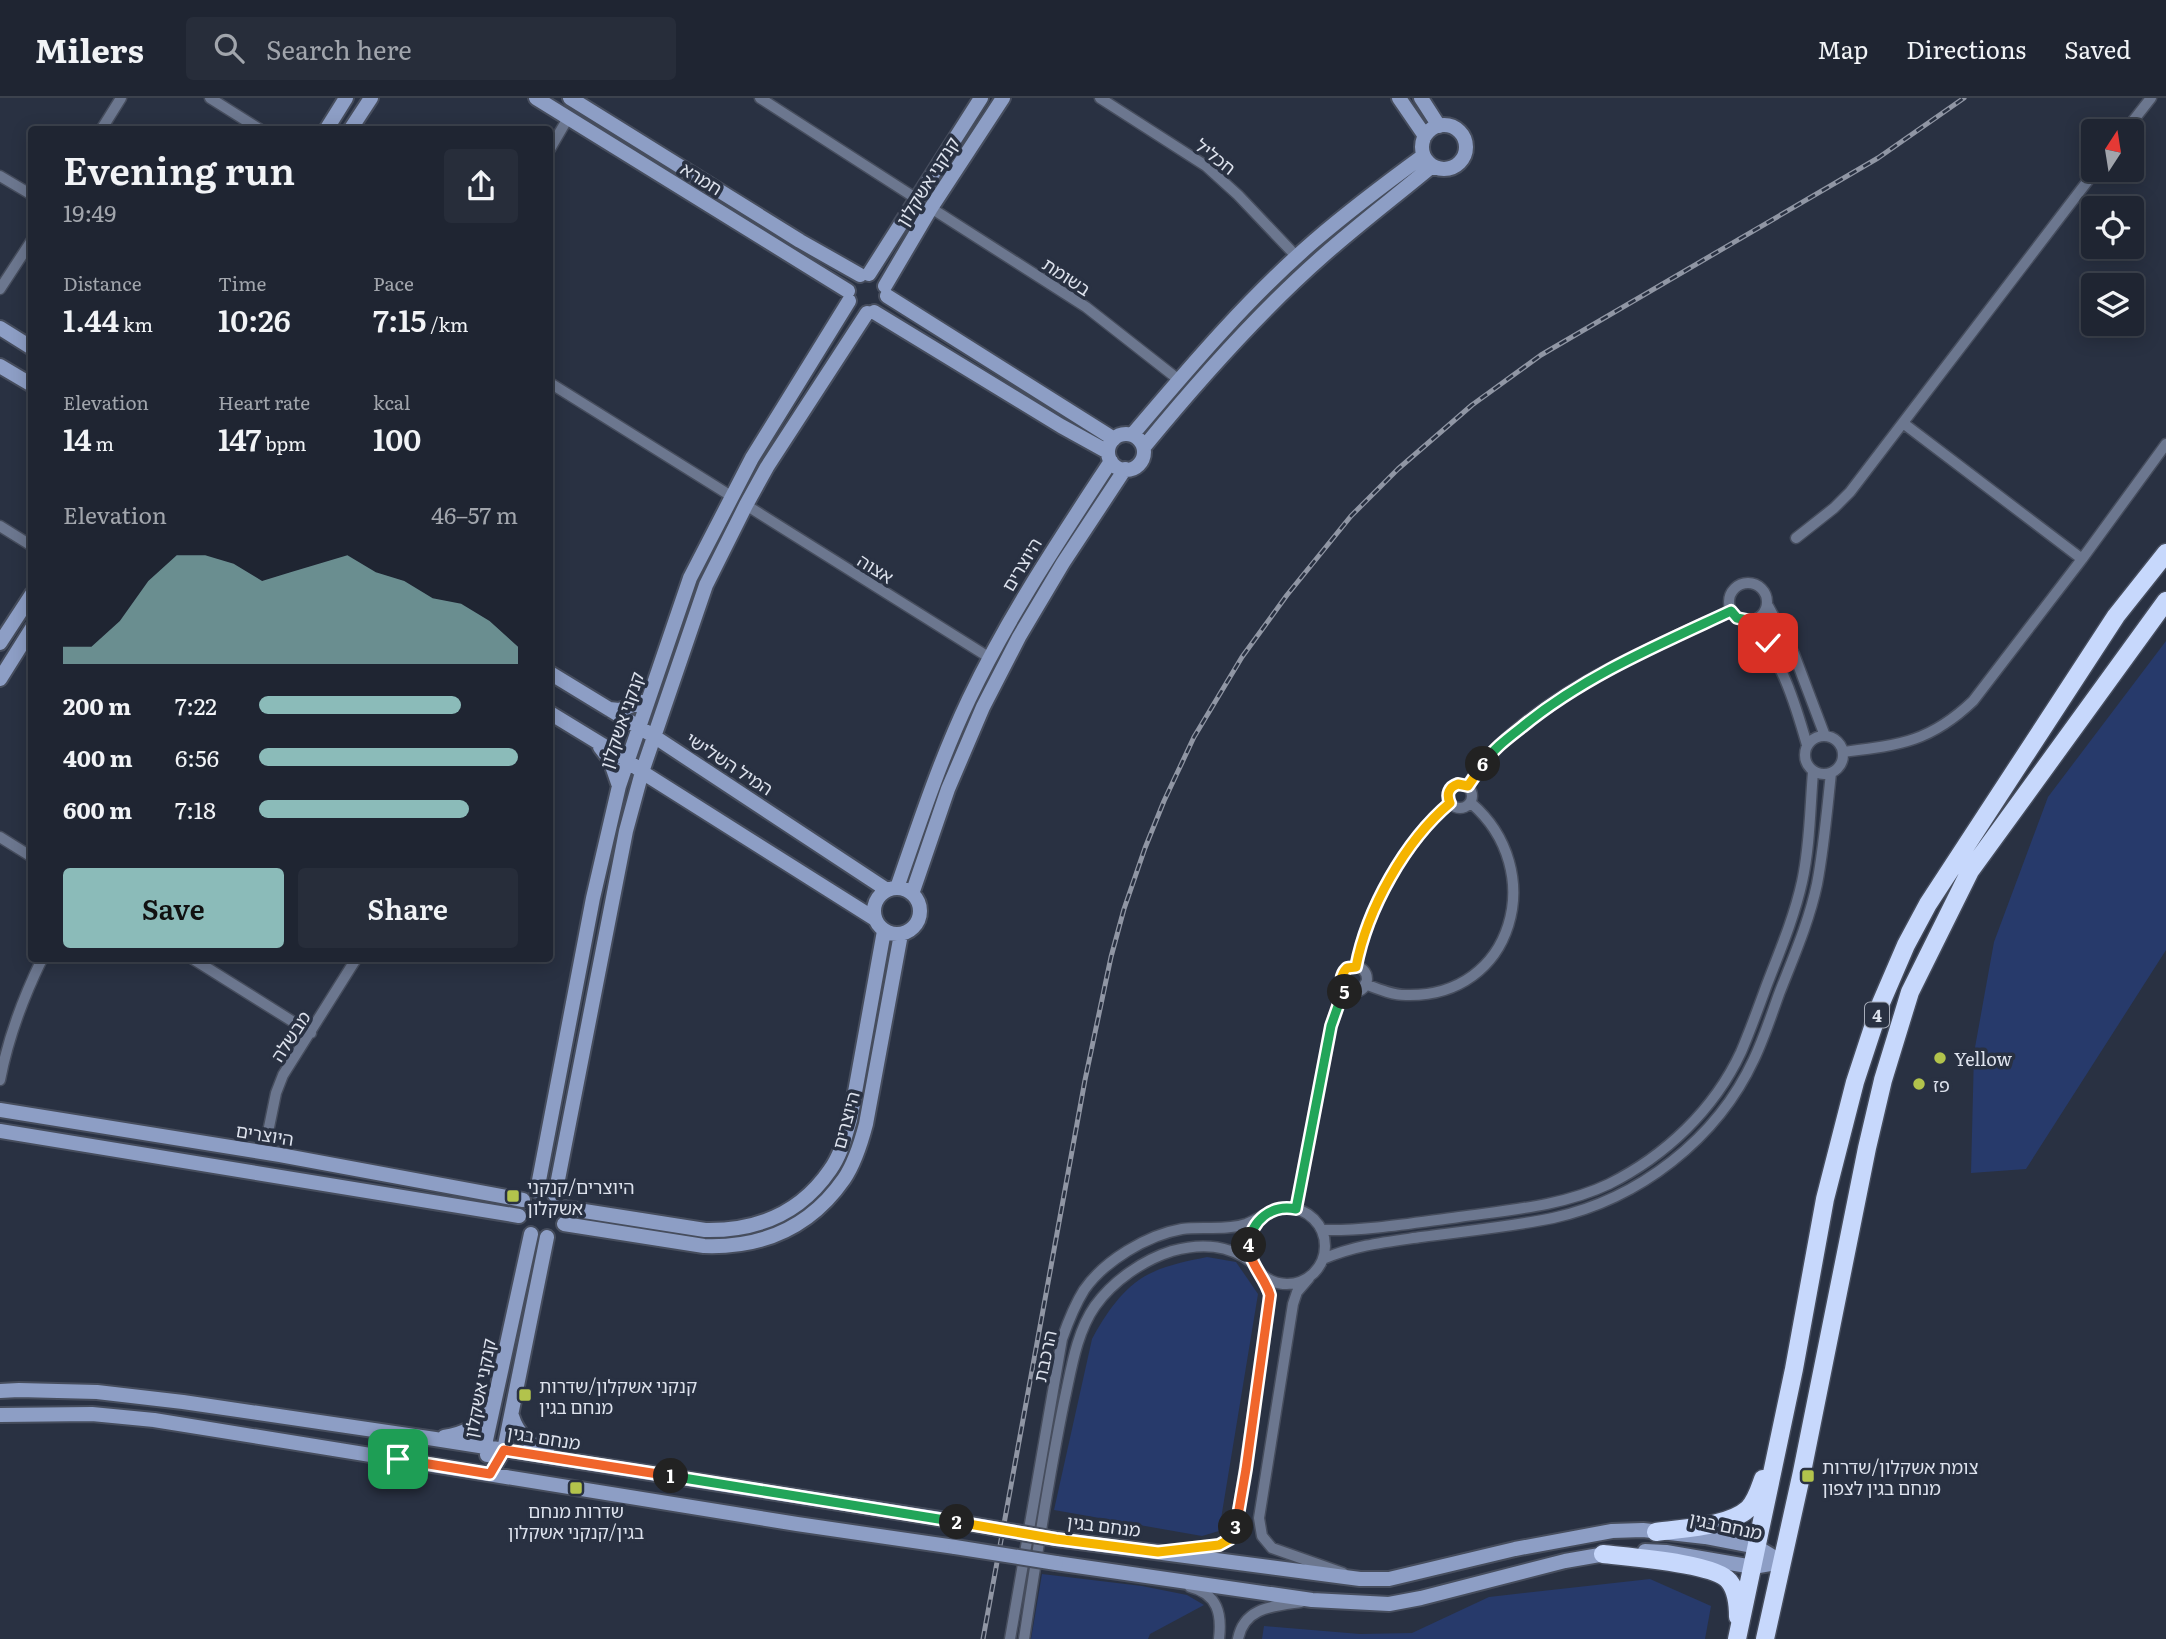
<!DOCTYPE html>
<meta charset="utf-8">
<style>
:root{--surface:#1f2532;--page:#272d3a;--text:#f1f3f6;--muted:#a1a5ac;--line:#3c424d;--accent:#8bbbb9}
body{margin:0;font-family:Literata,"Noto Sans Hebrew",serif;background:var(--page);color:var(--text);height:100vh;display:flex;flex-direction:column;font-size:26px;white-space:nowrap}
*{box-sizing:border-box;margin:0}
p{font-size:23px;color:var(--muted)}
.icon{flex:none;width:38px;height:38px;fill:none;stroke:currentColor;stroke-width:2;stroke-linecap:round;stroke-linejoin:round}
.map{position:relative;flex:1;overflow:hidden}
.drawer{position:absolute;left:28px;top:28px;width:525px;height:836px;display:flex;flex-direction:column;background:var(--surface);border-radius:7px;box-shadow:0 4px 18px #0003,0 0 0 2px var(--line)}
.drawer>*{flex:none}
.needle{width:46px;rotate:12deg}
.tools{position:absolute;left:2081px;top:21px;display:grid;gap:14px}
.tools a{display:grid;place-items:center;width:63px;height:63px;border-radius:7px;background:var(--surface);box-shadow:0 4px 18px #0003,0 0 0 2px var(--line);font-size:35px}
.pin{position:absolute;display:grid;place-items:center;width:60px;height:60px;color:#fff;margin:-30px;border-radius:14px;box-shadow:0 4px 10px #0006}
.km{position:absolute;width:35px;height:35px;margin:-18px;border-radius:50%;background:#222;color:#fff;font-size:19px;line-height:35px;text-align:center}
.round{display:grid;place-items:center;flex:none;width:74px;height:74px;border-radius:7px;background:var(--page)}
.overview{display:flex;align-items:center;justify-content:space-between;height:119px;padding:0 35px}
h1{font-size:38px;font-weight:600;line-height:52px}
.metrics{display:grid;grid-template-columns:repeat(3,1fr);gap:10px;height:119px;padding:7px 35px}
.metrics div{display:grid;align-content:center}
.metrics b{font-size:30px;font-weight:600}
.metrics small{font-size:19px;font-weight:400}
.metrics p{font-size:19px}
.chart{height:196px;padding:14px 35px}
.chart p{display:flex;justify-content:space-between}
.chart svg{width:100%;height:126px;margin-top:7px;fill:var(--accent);opacity:.7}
.action{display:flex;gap:14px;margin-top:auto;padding:14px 35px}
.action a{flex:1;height:80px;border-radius:7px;background:var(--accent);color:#111;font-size:28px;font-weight:600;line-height:80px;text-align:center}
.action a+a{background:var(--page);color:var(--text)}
ul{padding:0 35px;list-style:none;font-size:23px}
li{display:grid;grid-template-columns:112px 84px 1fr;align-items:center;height:52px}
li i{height:18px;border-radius:9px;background:var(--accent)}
header{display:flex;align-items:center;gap:42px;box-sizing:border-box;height:98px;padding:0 35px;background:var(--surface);border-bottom:2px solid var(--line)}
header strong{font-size:33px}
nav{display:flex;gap:38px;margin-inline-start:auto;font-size:24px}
.search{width:490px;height:63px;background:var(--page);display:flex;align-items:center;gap:18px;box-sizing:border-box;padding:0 24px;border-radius:7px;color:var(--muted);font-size:26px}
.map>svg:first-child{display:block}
.green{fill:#273a6b}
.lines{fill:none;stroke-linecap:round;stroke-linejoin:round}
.street-casing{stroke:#464d5d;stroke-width:13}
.secondary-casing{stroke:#464d5d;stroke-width:18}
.highway-casing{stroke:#464d5d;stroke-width:21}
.street{stroke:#6c778f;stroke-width:10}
.secondary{stroke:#8d9ec5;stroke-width:14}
.highway{stroke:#c7d8fc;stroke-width:18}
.rail-casing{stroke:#9096a4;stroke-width:5}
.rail{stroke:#293142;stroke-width:2.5;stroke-dasharray:8;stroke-linecap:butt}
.secondary-bridge-casing{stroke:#464d5d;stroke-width:18;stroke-linecap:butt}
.secondary-bridge{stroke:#8d9ec5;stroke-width:14}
.split-1-casing{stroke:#fff;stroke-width:14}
.split-2-casing{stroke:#fff;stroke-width:14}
.split-3-casing{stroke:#fff;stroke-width:14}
.split-4-casing{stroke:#fff;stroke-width:14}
.split-5-casing{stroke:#fff;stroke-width:14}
.split-6-casing{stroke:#fff;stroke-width:14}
.split-7-casing{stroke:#fff;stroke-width:14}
.split-1{stroke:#f0652b;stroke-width:9}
.split-2{stroke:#22a559;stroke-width:9}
.split-3{stroke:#f5b400;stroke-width:9}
.split-4{stroke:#f0652b;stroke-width:9}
.split-5{stroke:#22a559;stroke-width:9}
.split-6{stroke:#f5b400;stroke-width:9}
.split-7{stroke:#22a559;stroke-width:9}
.poi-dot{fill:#b2c34c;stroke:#293142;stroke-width:2.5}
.labels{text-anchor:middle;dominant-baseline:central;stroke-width:7;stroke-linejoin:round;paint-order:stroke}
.shield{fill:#293142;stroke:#a7adba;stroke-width:2}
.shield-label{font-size:16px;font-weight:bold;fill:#dde2ed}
.street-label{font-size:18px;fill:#dde2ed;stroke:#293142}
.poi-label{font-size:18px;fill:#dde2ed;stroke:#293142;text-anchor:start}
</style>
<header>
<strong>Milers</strong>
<div class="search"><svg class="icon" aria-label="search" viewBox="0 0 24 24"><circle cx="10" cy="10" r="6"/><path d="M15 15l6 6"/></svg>Search here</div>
<nav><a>Map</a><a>Directions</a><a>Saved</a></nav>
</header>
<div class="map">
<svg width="2166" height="1541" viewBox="0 0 2166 1541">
<rect width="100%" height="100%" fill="#293142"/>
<!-- green -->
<path class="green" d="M2166,543v309l-140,219 -55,4 3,-120 20,-111 54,-145z
M1207,1159l29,5 22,32 -39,237 -17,5 -148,-26 38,-171c13,-24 31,-52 57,-65 17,-9 39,-13 58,-17z
M1042,1476l100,12 45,9 17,10 -54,29 -2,5h-117z
M1650,1481l61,27 -6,33h-443l2,-13 96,8 52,-1 77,-36z"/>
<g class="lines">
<defs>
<path id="street" d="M210,0l51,32
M760,0l157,101
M1100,0l106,68 32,29 59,62
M101,32l20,-32
M2125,33l26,-33
M550,51l18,-31
M0,78l32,19
M931,110l155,99 93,73
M0,191l32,-49
M550,285l181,113
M1903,325l179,136
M746,407l244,153
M0,428l32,20
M1796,440l38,-30 16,-16 246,-322
M1729 504a19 19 0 1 1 38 0a19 19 0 1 1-38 0Z
M1768,508l26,48 31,82
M1752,523c29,39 42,78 55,124
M1805 657a19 19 0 1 1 38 0a19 19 0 1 1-38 0Z
M1843,654c57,-7 87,-10 130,-51l109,-142 84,-115
M1448 698a12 12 0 1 1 24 0a12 12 0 1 1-24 0Z
M1467,688c7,-10 14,-22 22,-31 66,-69 158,-105 242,-144
M0,739l32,20
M193,861l118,74
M1341 881a13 13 0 1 1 26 0a13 13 0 1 1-26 0Z
M1356,869c11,-59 49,-125 94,-164
M1365,886c13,5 27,11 41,11 108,3 143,-125 65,-192
M0,982c8,-42 23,-82 42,-121
M267,1039l9,-44 7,-18 73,-116
M1249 1148a38 38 0 1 1 76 0a38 38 0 1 1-76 0Z
M1296,1111l35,-183 7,-20 8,-16
M1322,1132c46,1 91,-7 137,-13 50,-7 104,-11 150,-33 56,-28 105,-74 132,-132 9,-21 17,-43 25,-65 13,-34 28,-69 36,-105 8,-36 8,-74 11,-110
M1323,1161c33,-14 63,-17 98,-22 44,-6 88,-10 132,-19 86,-19 164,-79 201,-159 10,-21 17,-43 25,-65 14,-36 30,-72 38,-110 7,-37 10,-74 14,-111
M1309,1180l-12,14 -4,12 -34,214 3,18 10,12 71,25
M1175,1452l44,-5 11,-6 6,-10 32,-214c2,-16 2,-27 -7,-41
M1190,1489c28,7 32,27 29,52
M1010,1541l52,-300c6,-17 12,-33 22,-49 20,-29 63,-55 98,-61 21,-3 43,2 64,-5 8,-3 16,-8 24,-12
M1024,1541c12,-79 24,-159 40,-237 7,-31 12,-69 31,-96 18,-25 48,-46 77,-55 29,-8 56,-7 81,12
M1238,1541c6,-32 36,-33 63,-37"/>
<path id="secondary" d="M536,0l312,193
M570,0l230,143 60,34
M1399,0l26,38
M1421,0l18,28
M1422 49a22 22 0 1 1 44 0a22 22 0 1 1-44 0Z
M326,32l20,-32
M350,32l21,-32
M869,176l112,-176
M885,188l46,-78 72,-110
M887,198l227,143
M874,214l187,114 47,26
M0,230l32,20
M0,268l32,19
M1108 354a18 18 0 1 1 36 0a18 18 0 1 1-36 0Z
M1132,337c57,-67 115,-136 182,-194 35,-30 72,-58 109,-85
M1144,349c55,-67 114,-134 180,-192 35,-31 72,-59 108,-89
M0,545l32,-49
M550,575l105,64 232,153
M0,581l32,-51
M609,611l10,1 29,-10
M550,615l77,47 15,12 233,147
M600,649l10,13 9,26
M874 813a23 23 0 1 1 46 0a23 23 0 1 1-46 0Z
M897,790c22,-64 43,-128 72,-189 40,-84 91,-160 142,-238
M912,796l36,-105 35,-82 36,-70 44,-74 62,-94
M0,1012l280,45 243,45
M0,1033l519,85
M537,1093l56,-293 26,-112 71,-208 62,-120 97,-157
M555,1097l71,-364 16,-59 64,-187 40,-80 21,-38 100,-154
M565,1110l140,22c52,1 95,-16 125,-60 11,-15 15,-33 20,-50l34,-189
M564,1126l140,22c57,2 106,-18 140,-67 11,-16 17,-36 22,-55l35,-190
M0,1293l19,-1 78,2 86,10 252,37 524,83
M0,1317l92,-1 62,6 643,104 158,23
M512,1318c6,19 17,27 35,36
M444,1339c19,-3 36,-12 48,-27
M487,1357l-1,-15 45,-206
M490,1376l14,-24 43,-213
M1056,1441l304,40h29l126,-30 97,-18 31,-1 62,7 52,10 25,15
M1645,1453l21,1 87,15 29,-5
M1056,1465l256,37 77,4 32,-6 144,-37 46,-8"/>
<path id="highway" d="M1656,1434c26,-4 72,-5 92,-23 8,-8 11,-19 15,-30
M1603,1456c25,3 112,9 126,27 8,10 9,23 9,36
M1737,1541l57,-270 31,-170 30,-117 26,-79 25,-58 22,-41 188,-288 50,-63
M1765,1541l37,-167 65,-324 16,-68 27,-88 60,-121 196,-270"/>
</defs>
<!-- street casing -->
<use href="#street" class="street-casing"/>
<!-- secondary casing -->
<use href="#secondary" class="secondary-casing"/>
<!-- highway casing -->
<use href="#highway" class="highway-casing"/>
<!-- street -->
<use href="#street" class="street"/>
<!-- secondary -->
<use href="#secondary" class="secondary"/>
<!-- highway -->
<use href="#highway" class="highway"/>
<defs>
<path id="rail" d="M983,1541l102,-559 26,-123 13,-48 21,-61 19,-47 30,-64 48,-80 45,-62 64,-79 47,-47 74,-64 69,-50 337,-197 86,-60"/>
</defs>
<!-- rail casing -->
<use href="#rail" class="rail-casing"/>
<!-- rail -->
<use href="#rail" class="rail"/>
<defs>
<path id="secondary-bridge" d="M959,1424l97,17
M955,1449l101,16"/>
</defs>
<!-- secondary-bridge casing -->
<use href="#secondary-bridge" class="secondary-bridge-casing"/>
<!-- secondary-bridge -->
<use href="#secondary-bridge" class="secondary-bridge"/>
</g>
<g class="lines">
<defs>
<path id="split-1" d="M398,1361l92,15 14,-24 167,26"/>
<path id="split-2" d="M671,1378l286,46"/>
<path id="split-3" d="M957,1424l99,17 102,13 61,-7 11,-6 6,-12"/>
<path id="split-4" d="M1236,1429l10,-58 24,-174c-5,-18 -21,-31 -21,-50"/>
<path id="split-5" d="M1249,1147c2,-25 23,-41 47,-36l35,-183 7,-20 7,-14"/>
<path id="split-6" d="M1345,894l1,-2c-6,-7 -6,-15 1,-22l9,-1c11,-58 49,-126 94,-164 -4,-9 -1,-16 8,-19l10,2 15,-22"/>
<path id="split-7" d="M1483,666c10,-15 25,-26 39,-37 62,-51 136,-82 209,-116l6,7 15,3 16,22"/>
</defs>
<!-- split-1 casing -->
<use href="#split-1" class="split-1-casing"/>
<!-- split-2 casing -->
<use href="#split-2" class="split-2-casing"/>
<!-- split-3 casing -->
<use href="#split-3" class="split-3-casing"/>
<!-- split-4 casing -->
<use href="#split-4" class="split-4-casing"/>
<!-- split-5 casing -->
<use href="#split-5" class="split-5-casing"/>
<!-- split-6 casing -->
<use href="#split-6" class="split-6-casing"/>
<!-- split-7 casing -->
<use href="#split-7" class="split-7-casing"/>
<!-- split-1 -->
<use href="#split-1" class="split-1"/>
<!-- split-2 -->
<use href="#split-2" class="split-2"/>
<!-- split-3 -->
<use href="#split-3" class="split-3"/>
<!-- split-4 -->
<use href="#split-4" class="split-4"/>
<!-- split-5 -->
<use href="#split-5" class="split-5"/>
<!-- split-6 -->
<use href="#split-6" class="split-6"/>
<!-- split-7 -->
<use href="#split-7" class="split-7"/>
</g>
<!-- markers -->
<g class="poi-dot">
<circle cx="1940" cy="960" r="7"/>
<circle cx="1919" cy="986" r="7"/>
<rect x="506" y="1091" width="14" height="14" rx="3.5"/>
<rect x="518" y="1290" width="14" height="14" rx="3.5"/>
<rect x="1801" y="1371" width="14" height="14" rx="3.5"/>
<rect x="569" y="1383" width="14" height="14" rx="3.5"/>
</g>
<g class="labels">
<!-- shield labels -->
<rect class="shield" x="1865" y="904.5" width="24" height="25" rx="5"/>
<g class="shield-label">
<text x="1877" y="917">4</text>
</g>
<!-- street labels -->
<g class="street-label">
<text transform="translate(1216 58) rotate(38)">חכליל</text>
<text transform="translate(702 80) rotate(32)">חמרא</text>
<text transform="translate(927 83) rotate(-58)">קנקני אשקלון</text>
<text transform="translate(1067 178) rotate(33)">בשומת</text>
<text transform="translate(1021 466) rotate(-59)">היוצרים</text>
<text transform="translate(876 470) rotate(32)">אצוה</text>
<text transform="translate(621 622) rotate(-71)">קנקני אשקלון</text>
<text transform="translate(730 665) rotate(33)">המיל השלישי</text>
<text transform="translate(290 938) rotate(-57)">מבשלה</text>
<text transform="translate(845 1022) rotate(-75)">היוצרים</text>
<text transform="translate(265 1036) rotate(9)">היוצרים</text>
<text transform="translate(1044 1258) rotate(-78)">הרכבת</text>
<text transform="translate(479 1290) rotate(-79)">קנקני אשקלון</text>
<text transform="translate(544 1339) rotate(9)">מנחם בגין</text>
<text transform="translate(1104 1427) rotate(7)">מנחם בגין</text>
<text transform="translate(1726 1427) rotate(12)">מנחם בגין</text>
</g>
<!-- poi labels -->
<g class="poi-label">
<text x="1954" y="960">Yellow</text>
<text x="1933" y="986">פז</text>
<text x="527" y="1088">היוצרים/קנקני<tspan x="527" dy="21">אשקלון</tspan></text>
<text x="539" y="1287">קנקני אשקלון/שדרות<tspan x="539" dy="21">מנחם בגין</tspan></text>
<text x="1822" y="1368">צומת אשקלון/שדרות<tspan x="1822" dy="21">מנחם בגין לצפון</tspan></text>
<text x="576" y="1412" text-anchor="middle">שדרות מנחם<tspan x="576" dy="21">בגין/קנקני אשקלון</tspan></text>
</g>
</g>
</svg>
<div class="tools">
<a><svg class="needle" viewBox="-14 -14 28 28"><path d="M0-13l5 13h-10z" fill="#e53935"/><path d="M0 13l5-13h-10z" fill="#a1a5ac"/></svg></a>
<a><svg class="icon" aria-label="locate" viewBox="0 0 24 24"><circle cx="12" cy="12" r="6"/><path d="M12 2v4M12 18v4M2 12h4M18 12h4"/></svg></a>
<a><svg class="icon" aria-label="layers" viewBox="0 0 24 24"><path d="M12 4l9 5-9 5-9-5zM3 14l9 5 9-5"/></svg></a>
</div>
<div class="pin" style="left:398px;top:1361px;background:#1e9e55"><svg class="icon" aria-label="arrive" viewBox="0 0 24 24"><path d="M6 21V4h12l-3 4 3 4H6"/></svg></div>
<div class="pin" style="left:1768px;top:545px;background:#d93025"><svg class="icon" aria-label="check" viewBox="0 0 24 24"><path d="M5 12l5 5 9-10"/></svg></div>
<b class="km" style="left:671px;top:1378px">1</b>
<b class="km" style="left:957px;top:1424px">2</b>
<b class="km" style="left:1236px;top:1429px">3</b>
<b class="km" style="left:1249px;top:1147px">4</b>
<b class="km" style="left:1345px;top:894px">5</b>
<b class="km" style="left:1483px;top:666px">6</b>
<section class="drawer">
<div class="overview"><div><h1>Evening run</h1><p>19:49</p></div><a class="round"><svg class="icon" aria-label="share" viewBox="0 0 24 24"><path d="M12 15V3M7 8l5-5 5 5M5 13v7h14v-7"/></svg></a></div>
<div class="metrics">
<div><p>Distance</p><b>1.44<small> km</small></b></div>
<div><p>Time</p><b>10:26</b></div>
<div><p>Pace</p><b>7:15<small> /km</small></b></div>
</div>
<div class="metrics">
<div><p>Elevation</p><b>14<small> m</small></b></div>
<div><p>Heart rate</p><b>147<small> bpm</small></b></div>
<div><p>kcal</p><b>100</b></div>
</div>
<div class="chart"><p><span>Elevation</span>46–57 m</p>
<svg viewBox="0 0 160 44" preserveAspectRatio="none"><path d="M0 44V38L10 38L20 29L30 15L40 6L50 6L60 9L70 15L80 12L90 9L100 6L110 12L120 15L130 21L140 23L150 29L160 38V44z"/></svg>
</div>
<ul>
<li><b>200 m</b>7:22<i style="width:78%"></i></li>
<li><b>400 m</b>6:56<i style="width:100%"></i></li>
<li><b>600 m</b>7:18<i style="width:81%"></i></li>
</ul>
<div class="action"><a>Save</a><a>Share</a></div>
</section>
</div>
